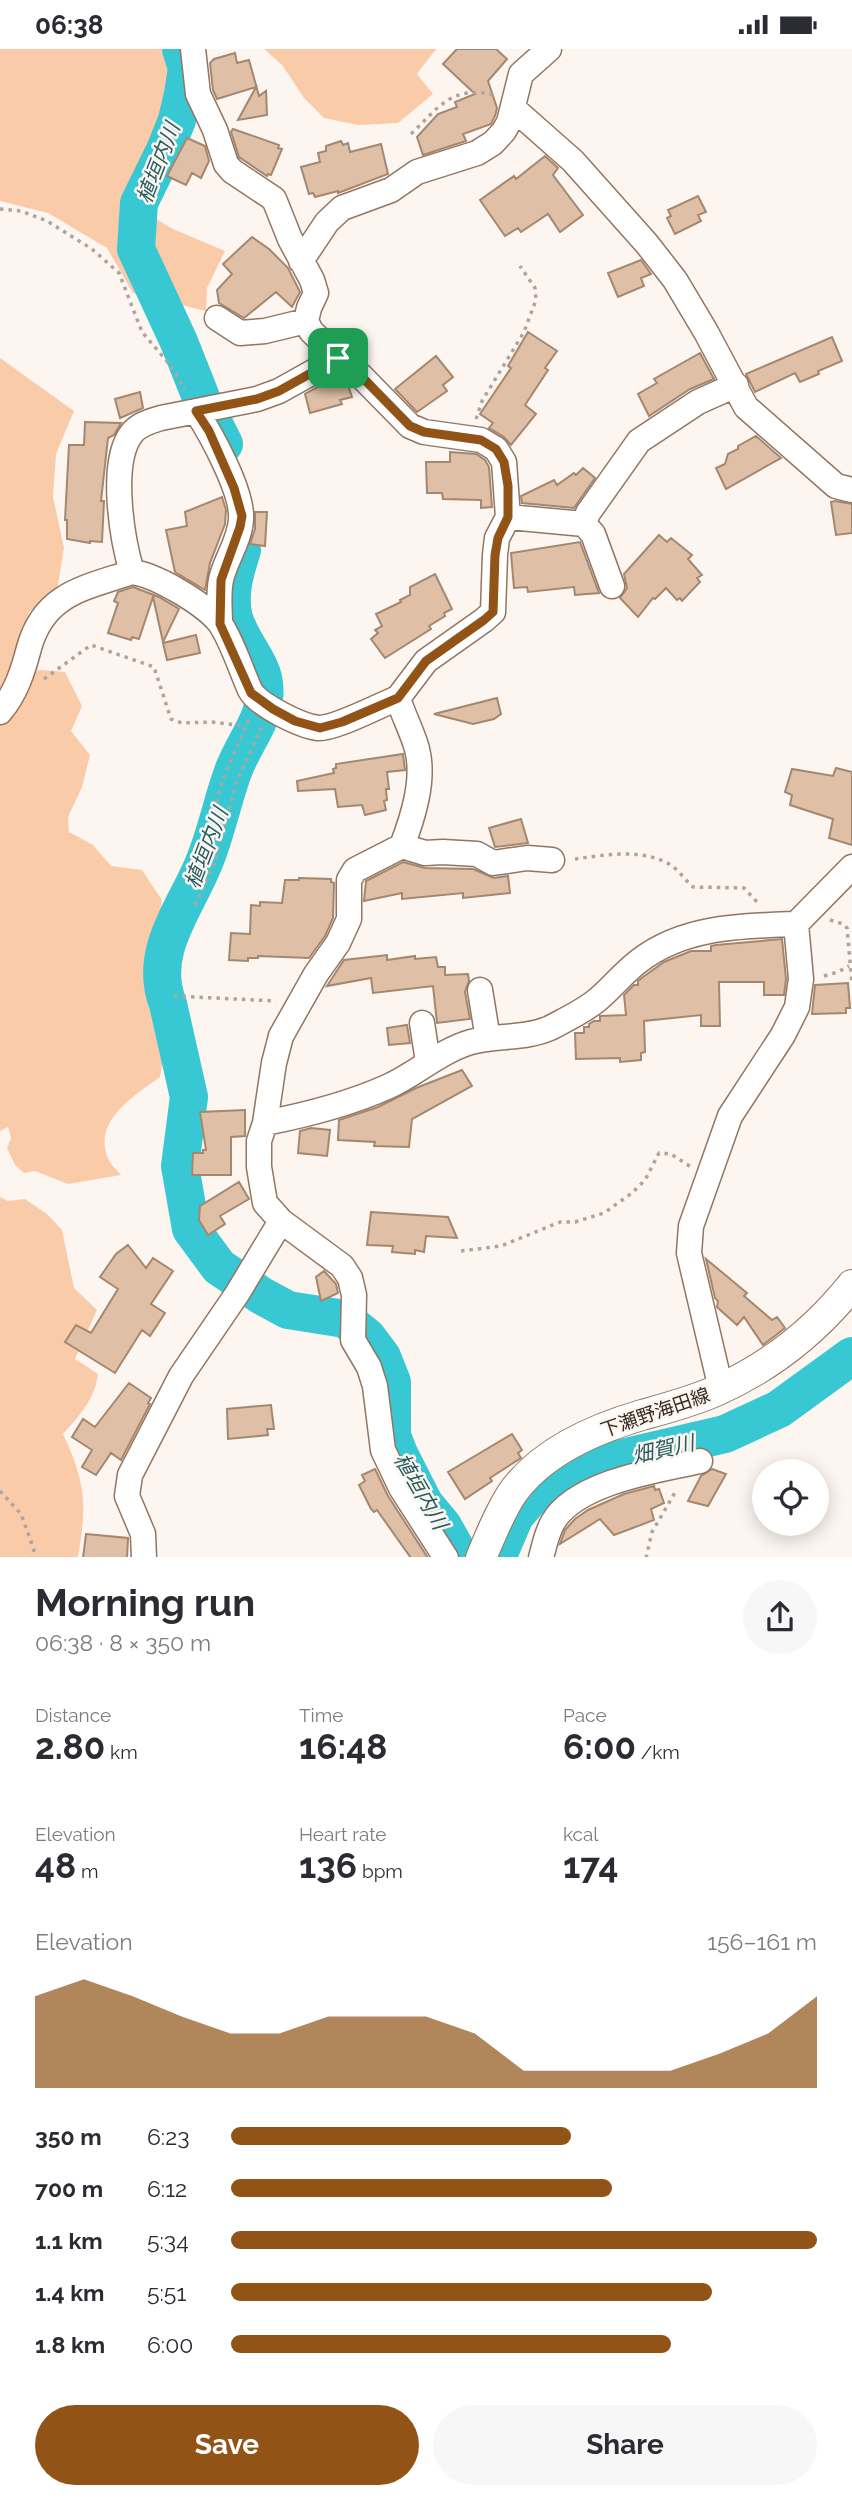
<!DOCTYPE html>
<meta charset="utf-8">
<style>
:root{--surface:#fff;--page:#f7f7f7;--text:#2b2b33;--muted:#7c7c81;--accent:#915416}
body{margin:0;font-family:Raleway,"Noto Sans JP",sans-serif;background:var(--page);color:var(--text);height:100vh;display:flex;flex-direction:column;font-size:26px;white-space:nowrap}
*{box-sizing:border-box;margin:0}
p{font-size:23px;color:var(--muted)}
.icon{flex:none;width:38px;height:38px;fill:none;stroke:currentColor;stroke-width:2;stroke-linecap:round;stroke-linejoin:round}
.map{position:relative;height:1508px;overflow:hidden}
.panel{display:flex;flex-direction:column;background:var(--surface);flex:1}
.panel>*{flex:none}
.tools{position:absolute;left:752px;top:1410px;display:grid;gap:14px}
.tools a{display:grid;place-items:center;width:77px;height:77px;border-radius:50%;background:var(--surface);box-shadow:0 4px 18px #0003;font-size:35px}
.pin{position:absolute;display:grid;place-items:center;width:60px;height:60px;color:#fff;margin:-30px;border-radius:14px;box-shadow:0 4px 10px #0006}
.round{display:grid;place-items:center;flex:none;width:74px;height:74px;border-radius:37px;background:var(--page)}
.summary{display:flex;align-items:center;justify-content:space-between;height:119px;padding:0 35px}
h1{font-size:38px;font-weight:700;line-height:52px}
.figures{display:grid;grid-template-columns:repeat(3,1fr);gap:10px;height:119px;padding:7px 35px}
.figures div{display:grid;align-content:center}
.figures b{font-size:35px;font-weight:700}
.figures small{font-size:19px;font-weight:400}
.figures p{font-size:19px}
.chart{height:196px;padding:14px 35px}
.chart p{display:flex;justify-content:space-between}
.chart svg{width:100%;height:126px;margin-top:7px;fill:var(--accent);opacity:.7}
.primary-button{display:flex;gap:14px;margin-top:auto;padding:14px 35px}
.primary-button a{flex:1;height:80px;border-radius:42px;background:var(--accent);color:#fff;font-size:28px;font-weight:700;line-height:80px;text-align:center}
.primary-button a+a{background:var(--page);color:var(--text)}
ul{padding:0 35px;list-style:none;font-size:23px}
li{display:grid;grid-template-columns:112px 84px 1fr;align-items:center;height:52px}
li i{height:18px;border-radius:9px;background:var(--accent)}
.status{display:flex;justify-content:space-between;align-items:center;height:49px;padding:0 35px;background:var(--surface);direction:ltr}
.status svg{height:19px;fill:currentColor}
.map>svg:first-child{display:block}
.green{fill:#facba9}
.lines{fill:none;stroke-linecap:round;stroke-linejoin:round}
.river{stroke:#37c8d4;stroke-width:38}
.building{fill:#dfc0a7;stroke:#a4876f;stroke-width:2}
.minor-casing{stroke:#937560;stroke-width:27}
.major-casing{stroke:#937560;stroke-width:32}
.path{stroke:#aea59e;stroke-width:3.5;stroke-dasharray:3.5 5;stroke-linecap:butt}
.minor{stroke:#fff;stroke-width:24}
.major{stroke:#fff;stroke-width:30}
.route-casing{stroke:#fff;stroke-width:14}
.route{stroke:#915416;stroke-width:9}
.labels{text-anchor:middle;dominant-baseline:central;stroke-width:5;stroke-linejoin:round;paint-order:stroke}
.street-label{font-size:19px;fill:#372b22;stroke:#fcf5f0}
.water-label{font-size:21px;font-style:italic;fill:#245d62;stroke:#fcf5f0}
</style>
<div class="status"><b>06:38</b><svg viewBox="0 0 49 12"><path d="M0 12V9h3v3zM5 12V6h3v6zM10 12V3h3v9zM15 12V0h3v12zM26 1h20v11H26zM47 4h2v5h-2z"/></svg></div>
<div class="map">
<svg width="852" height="1509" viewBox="0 0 852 1509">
<rect width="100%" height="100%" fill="#fcf5f0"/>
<!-- green -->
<path class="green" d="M0,0h176l3,8 -2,32 -8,29 -19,33 -21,52 44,26 52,22 -18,37 -1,23 -73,-18 -26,-45 -59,-35 -48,-12z
M264,0h172l-19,25 16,20 -35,29 -40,2 -34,-7 -20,-20 -21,-32z
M0,309l74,53 -18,43 -3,43 11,51 -7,43 -28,21 -13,60 26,-2 23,2 17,34 -11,25 19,24 -8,32 -14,30 1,15 24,13 18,21 31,4 20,30 -7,39 -11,22 1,23 19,70 -4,23c-25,18 -68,44 -52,81 2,6 9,12 13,17l-53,9 -33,-13 -11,2 -9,-8 -8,-17 4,-10 -3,-11 -8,4z
M0,1148l8,4 17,-2 22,15 15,16 12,58 23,22 -22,49 23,15c-3,25 -18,41 -35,60 23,49 24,71 15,123h-78z"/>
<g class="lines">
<!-- river -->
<path class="river" d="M181,0l6,19 -4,26 -6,26 -12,30 -26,53 -3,46 43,93 23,58 22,44
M242,501c-7,22 -14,45 -8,68 12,39 42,50 26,98 -6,16 -19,35 -26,53 -11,29 -17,61 -29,91 -18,47 -58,91 -37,144l21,93 -9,69 11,63 28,38 43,29 26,14 57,9 22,18 15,20 10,25v54l7,18 25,49 19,23 18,32
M497,1509l18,-42 26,-30 18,-10 50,-15 116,-27 54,-25 73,-53"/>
</g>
<!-- building -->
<path class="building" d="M457,0h39l11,10 -19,22 9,27 -2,8 -4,8 -28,10 3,7 -43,14 -6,-18 21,-23 19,-7 -2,-5 20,-8 -32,-30z
M235,4l2,10 12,-3 10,36 7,-5 1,24 -29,5 18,-33 -39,12 -4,-9 -3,-27 4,-4z
M233,80l46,16 -1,3 4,1 -11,26 -3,-1 -1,2 -28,-19 -8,-25z
M187,89l18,8 4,15 -8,17 -9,-5 -6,12 -19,-9z
M341,92l2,4 5,-2 2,9 31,-8 7,30 -50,19v-2l-23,6 -2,-4 -4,1 -8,-27 19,-5 -2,-9 8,-2v-5z
M545,107l13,12 -5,7 30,40 -23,17 -12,-18 -27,18 -3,-4 -13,8 -25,-36 34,-24 2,3z
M698,147l8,16 -8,3 3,6 -26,13 -8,-16 4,-2 -3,-6z
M252,188l17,12 19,19 12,24 -8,15 -16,-15 -32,26 -25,-15 -2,-13 15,-16 -9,-10z
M641,211l10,14 -10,4 3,8 -26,11 -10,-24z
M528,283l29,19 -12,17 3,2 -23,35 11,9 -25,31 -7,-8 -15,-9 4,-5 -13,-9 31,-46 -3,-2z
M832,288l10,24 -24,10 1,3 -19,8 -5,-9 -40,19 -9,-18z
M700,304l14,26 -24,10 -41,27 -11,-22 19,-11 -3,-4z
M436,307l17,21 -10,8 4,6 -30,21 -22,-23z
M337,327l11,9 4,12 -12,3 2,4 -32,9 -5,-19z
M140,343l3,16 -23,10 -5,-19z
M85,373l36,1 -7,12 -6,3 -7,63h3l-2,41 -12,-1v2l-23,-4v-19h-2l4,-75h15z
M756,387l25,22 -55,31 -10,-21 9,-4 3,-10 10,-5v-3z
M450,403l26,2 9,6 4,7 3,40 -11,1v-8l-38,-1 -1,-6h-15l-1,-31h24z
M583,419l12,10 -21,30 -52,-5 -1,-7 33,-16 3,5 17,-12 2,2z
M222,448l4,13 -1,14 -15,39 -5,27 -30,-18 -9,-42 21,-4 -2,-14z
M835,452l17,3v29l-16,2 -5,-33z
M255,463h12l-2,34 -15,-2 5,-15z
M659,486l8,7 4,-4 21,17 -4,4 14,16 -5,3 3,4 -18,19 -2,-3 -3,2 -11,-12 -11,11 -2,-1 -15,19 -18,-19 7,-10 -3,-14z
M580,493l19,51 -24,2 -1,-8 -46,5 -1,-5 -13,1 -3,-35z
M435,525l17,35 -8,4 1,3 -16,10 2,3 -46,29 -14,-19 7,-6 -3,-3 7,-4 -6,-12 25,-12 -1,-2 10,-5v-8z
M133,538l26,10 20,12 -16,33 -10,-45 -14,42 -7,-2 -1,3 -23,-7 10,-30 -4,-2 4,-9z
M196,586l4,18 -33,7 -4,-17z
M497,649l4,16 -7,5 -21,5 -39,-10z
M403,705l2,16 -18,2 2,17h-3l1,11 -3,1 2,9 -21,5 -3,-10 -24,2 -3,-18 -37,2 -1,-10 37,-8 -1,-4 3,-1v-4z
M836,719l16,4v73l-23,-7 4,-19 -43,-14 2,-10 -7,-3 7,-23 41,7z
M521,770l7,24 -33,4 -6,-19z
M403,813l22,6 48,1 21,9 14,-2 2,17 -47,5v-5l-61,6v-6l-38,8 2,-20z
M299,829l32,1v3l3,1 -1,35 -8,18 -16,22 -51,-2v2h-10v3l-19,-1 2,-27 19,1 1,-29 9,1v-4l22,1 3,-23h14z
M782,890l4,40 -2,16h-20v-13h-45l1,44h-19v-11l-57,6 1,31 -4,1v7l-21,2v-4l-44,1 -1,-26h9v-6h5v-3l5,-3h6v-5l26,-1 -2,-20 10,-10h4v-4l5,-4 21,-15 27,-11h20v-5l5,-1z
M387,906v5l28,-4v3l21,-2 2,10h7v8l23,-1 1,7 -4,11 5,27 -33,4 -4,-37 -60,7 -2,-15 -44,8 17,-26z
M848,934l2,25h-4v5l-34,1 3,-29z
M407,976l3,18 -21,2 -2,-17z
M462,1021l10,16 -60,33 -3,28 -35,-1 1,-4 -37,-2 1,-20 39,-13 38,-19z
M245,1061v26l-14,1v38h-39l1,-22h10v-3h3l-6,-38z
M311,1079l19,2 -3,26 -29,-3 2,-22z
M239,1133l10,17 -29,17 5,8 -17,11 -9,-15 1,-14z
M371,1163l77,5 9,21 -31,-2 -2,16 -9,-2v4l-23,-2 1,-6 -26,-1z
M128,1196l18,23 7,-10 20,13 -22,33 14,9 -15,23 -8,-6 -27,43 -50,-31 11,-17 15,8 27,-44 -18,-12 16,-23z
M706,1210l41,34 -3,3 28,24 5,-3 8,11 -22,17 -19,-28 -7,8 -20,-18 1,-6 -3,-3z
M324,1222l12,13 2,9 -17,8 -5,-24z
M129,1334l22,15 -3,5 2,1 -29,56 -10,-7 -15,22 -14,-8 10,-17 -20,-13 11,-18 12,8z
M271,1356l3,24h-7l1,6 -40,4 -1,-30z
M512,1385l10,16 -4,3 3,5 -31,20 2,3 -27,18 -17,-27z
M375,1420l13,27 40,62h-17l-34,-48 -3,2 -3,-3 -12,-24 6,-4 -3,-6z
M712,1420l14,5 -18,32 -20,-5 13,-25z
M654,1437l1,4 4,-1 5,14 -13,6 3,11 -40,15 -14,-16 -40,25 5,-14 10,-11 13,-9 36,-16z
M86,1485l42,4 -1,20h-44z"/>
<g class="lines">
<defs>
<path id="minor" d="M193,0l5,45 17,36 11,34 6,7 42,28 16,40 22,41 4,13 -7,15 -3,13 5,10 27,27 23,18 49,50 14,6 57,8 15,9 8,13 4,55 -11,21 -2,17 -2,57 -9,8 -58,41 -28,37c5,17 14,33 19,51 8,31 -4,68 -15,97l-47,24 -6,10v39l-11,24 -22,31 -35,62 -7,27 -9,60 -6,18v26l6,36 16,18 61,45 8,12 4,17 -1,45 16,27 6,19 8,64 18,38 45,70
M513,59l60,53 74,83 28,36 31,52 40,75 90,79 16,4
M301,212l26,-39 15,-14 49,-18 26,-18 60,-19 16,-10 11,-12 5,-9 12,-48 28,-25
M217,269l23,15 25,-2 41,-10
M196,362c15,23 47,81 45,108 -1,22 -16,41 -20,61 -3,14 -1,30 -1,43
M508,468l76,7 9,10 19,52
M584,475l4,-11 51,-72 59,-39 38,-17
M132,523c24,3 71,31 87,50 12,16 22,48 31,68 8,15 51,36 68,38 17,1 62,-23 80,-30
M0,663c16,-19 23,-41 29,-64 15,-55 56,-60 103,-76 -10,-33 -23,-110 0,-139 7,-9 19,-12 29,-15l96,-19 22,-8 59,-33
M402,797l23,7 18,-1 34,2 16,9 34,-5 25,2
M480,941l8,49
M422,974l6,39
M265,1074c41,-8 84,-19 122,-36 29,-13 53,-36 84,-45 26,-7 54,-3 79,-14 15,-8 32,-16 46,-27 15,-12 27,-28 43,-40 45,-35 102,-35 157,-37l56,-57
M721,1340l-32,-136 2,-27 39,-110 53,-81 14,-28 4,-28 -5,-55
M144,1509l-1,-24 -16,-38 3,-21 51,-99 56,-82 44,-73
M541,1509c3,-12 6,-26 12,-36 23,-40 105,-52 147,-61"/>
<path id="major" d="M481,1509c9,-22 18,-44 30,-63 29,-43 83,-66 131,-80 25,-7 52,-14 76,-25 53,-24 98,-60 134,-105"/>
</defs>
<!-- minor casing -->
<use href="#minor" class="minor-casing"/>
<!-- major casing -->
<use href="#major" class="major-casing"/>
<!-- path -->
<path class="path" d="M411,85c28,-27 41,-49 83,-39
M0,160l21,2 26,10 45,28 27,24 23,59 29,34 14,24
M476,370l6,-18 42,-69 12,-32 -1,-12 -15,-22
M44,630l47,-34 63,22 17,52 11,4 30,-1 33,4
M204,794l20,-66 25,-58
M575,810c30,-4 66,-11 94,5 9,5 16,16 24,23l51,1 13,14
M195,856l19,-40 23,-85 25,-53
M830,871l13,4 4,4 5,56
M824,927l14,-4 11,-6
M174,947l102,5
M461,1202l40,-5 59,-24h15l29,-9 28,-20 13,-13 14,-27 12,1 20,13
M0,1442l21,23 13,36 -2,8
M646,1509l6,-26 25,-43"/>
<!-- minor -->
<use href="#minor" class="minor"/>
<!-- major -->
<use href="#major" class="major"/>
</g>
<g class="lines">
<defs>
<path id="route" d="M338,309l23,18 49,50 14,6 57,8 15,9 8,13 4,24v31l-10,21 -3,17 -2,57 -9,8 -58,41 -28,37 -56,24 -22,6 -25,-7 -22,-12 -22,-16 -31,-69 1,-44 19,-53 2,-11 -8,-28 -25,-57 -13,-20 61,-12 22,-8z"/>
</defs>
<!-- route casing -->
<use href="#route" class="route-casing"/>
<!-- route -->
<use href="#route" class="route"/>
</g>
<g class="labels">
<!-- street labels -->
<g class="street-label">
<text transform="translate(655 1363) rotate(-19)">下瀬野海田線</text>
</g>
<!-- water labels -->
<g class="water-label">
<text transform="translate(158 114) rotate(-69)">植垣内川</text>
<text transform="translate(206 799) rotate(-69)">植垣内川</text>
<text transform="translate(663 1400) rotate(-13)">畑賀川</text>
<text transform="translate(421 1442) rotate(60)">植垣内川</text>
</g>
</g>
</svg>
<div class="tools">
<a><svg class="icon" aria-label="locate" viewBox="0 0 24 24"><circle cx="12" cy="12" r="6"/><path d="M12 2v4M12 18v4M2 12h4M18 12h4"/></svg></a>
</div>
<div class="pin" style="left:338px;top:309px;background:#1e9e55"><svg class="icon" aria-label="arrive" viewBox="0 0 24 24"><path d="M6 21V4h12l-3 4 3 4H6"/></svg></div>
</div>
<section class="panel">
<div class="summary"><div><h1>Morning run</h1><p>06:38 · 8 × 350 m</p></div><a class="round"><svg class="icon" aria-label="share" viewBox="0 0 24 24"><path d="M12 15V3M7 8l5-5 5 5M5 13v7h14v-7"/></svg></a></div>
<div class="figures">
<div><p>Distance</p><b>2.80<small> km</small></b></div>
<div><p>Time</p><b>16:48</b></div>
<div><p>Pace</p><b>6:00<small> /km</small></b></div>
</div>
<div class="figures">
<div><p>Elevation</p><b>48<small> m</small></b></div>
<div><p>Heart rate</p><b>136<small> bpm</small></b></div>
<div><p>kcal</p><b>174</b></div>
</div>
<div class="chart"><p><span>Elevation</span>156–161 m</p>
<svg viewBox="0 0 160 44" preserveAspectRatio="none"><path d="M0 44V12L10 6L20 12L30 19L40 25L50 25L60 19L70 19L80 19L90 25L100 38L110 38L120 38L130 38L140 32L150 25L160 12V44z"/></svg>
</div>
<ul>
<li><b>350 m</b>6:23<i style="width:58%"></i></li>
<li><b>700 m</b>6:12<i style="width:65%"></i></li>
<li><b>1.1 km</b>5:34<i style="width:100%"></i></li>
<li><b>1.4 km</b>5:51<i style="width:82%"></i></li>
<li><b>1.8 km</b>6:00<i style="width:75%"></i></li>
</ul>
<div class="primary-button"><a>Save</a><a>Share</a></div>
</section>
